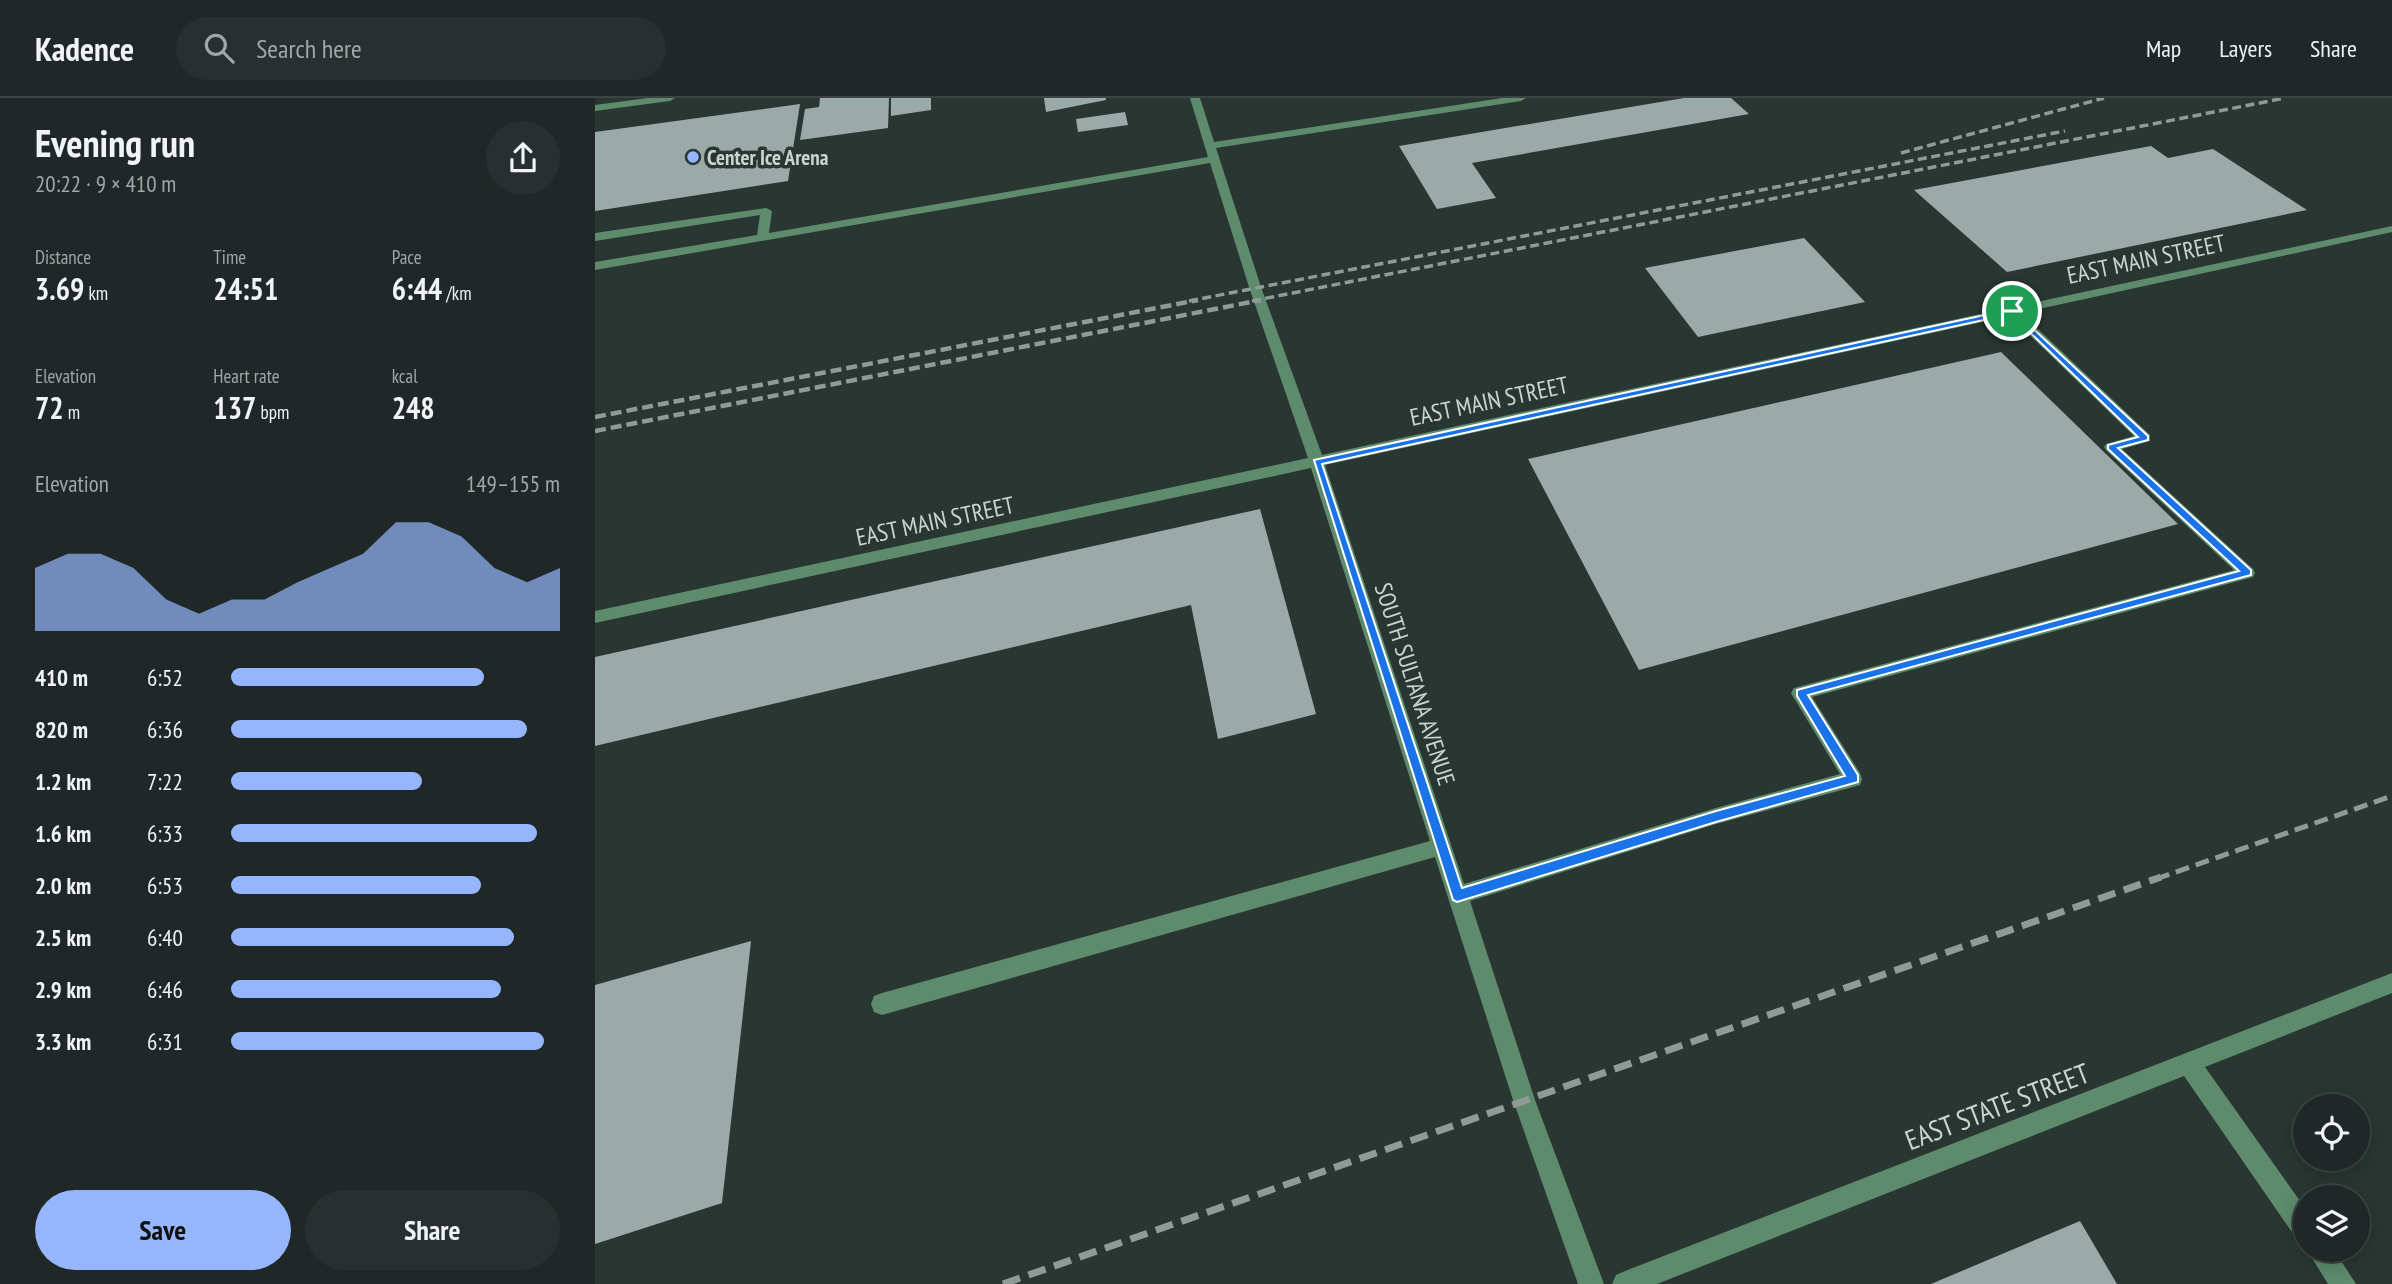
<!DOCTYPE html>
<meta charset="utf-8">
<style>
:root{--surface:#1f2826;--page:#27302e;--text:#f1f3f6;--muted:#a1a6a7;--line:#3c4443;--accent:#95b6fd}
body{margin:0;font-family:"PT Sans Narrow",sans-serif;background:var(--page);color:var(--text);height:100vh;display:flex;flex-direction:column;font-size:26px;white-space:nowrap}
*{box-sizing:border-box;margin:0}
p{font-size:23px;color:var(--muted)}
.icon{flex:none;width:38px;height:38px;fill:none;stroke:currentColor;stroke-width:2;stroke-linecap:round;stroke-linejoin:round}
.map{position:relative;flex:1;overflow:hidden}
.details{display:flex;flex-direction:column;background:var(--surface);width:595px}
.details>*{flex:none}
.tools{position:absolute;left:1698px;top:996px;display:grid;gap:14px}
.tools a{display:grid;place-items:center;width:77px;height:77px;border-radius:50%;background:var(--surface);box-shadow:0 4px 18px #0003,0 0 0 2px var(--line);font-size:35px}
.pin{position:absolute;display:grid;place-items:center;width:60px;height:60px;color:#fff;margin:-30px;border:4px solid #fff;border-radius:50%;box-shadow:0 2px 7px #0007}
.round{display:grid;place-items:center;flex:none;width:74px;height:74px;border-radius:37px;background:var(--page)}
.summary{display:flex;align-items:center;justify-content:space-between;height:119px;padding:0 35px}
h1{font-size:38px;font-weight:800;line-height:52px}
.metrics{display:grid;grid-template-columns:repeat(3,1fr);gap:10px;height:119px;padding:7px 35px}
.metrics div{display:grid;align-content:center}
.metrics b{font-size:30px;font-weight:800}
.metrics small{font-size:19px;font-weight:400}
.metrics p{font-size:19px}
.chart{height:196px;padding:14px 35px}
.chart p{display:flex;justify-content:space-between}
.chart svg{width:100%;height:126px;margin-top:7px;fill:var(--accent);opacity:.7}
.cta{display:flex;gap:14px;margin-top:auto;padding:14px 35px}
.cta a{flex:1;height:80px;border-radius:42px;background:var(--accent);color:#111;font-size:28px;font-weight:800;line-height:80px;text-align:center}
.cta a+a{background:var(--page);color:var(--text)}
ul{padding:0 35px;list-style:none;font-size:23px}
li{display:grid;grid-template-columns:112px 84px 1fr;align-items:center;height:52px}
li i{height:18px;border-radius:9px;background:var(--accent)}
header{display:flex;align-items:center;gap:42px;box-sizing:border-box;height:98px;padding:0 35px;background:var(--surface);border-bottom:2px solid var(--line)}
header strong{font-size:33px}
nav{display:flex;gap:38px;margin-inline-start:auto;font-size:24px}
.search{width:490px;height:63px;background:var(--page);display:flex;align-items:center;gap:18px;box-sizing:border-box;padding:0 24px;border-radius:38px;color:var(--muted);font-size:26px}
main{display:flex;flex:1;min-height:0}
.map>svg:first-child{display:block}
.building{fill:#99aaa9}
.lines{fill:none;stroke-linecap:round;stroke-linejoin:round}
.minor{fill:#5d8b6c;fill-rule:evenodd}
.rail-far3{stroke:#909a96;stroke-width:3.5;stroke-dasharray:9 4.5;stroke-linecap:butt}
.rail-far2{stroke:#909a96;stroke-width:4.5;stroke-dasharray:11 5;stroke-linecap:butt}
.rail-far1{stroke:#909a96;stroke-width:5;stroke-dasharray:14 7;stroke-linecap:butt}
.rail{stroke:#909a96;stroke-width:7;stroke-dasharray:18 9;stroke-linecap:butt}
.route{fill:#1a73e8;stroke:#fff;stroke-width:2;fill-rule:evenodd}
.poi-dot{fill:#95b6fd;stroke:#293632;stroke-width:2.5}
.labels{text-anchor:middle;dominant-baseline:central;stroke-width:7;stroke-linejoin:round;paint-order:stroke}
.far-poi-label{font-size:21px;font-weight:bold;fill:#ccd4d1;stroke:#293632;text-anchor:start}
.street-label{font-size:24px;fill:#ccd4d1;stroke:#293632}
.near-street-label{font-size:28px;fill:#ccd4d1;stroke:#293632}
</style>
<header>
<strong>Kadence</strong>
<div class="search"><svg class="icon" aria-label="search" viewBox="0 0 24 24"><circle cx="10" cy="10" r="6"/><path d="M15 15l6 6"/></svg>Search here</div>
<nav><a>Map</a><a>Layers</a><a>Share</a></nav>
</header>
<main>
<section class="details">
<div class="summary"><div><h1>Evening run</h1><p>20:22 · 9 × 410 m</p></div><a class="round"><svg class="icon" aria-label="share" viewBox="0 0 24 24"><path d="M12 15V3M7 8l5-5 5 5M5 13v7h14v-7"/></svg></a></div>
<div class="metrics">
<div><p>Distance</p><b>3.69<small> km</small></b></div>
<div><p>Time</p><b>24:51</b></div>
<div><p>Pace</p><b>6:44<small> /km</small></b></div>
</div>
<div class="metrics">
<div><p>Elevation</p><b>72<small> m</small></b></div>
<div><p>Heart rate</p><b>137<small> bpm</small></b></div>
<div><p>kcal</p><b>248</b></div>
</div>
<div class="chart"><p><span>Elevation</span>149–155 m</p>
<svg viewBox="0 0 160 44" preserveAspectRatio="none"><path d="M0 44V22L10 17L20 17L30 22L40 33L50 38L60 33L70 33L80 27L90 22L100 17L110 6L120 6L130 11L140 22L150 27L160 22V44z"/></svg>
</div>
<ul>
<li><b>410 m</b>6:52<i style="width:77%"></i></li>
<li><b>820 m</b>6:36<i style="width:90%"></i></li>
<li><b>1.2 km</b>7:22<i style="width:58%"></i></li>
<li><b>1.6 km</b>6:33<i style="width:93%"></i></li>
<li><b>2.0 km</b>6:53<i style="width:76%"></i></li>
<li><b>2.5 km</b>6:40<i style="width:86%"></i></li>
<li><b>2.9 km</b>6:46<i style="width:82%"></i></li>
<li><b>3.3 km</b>6:31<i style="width:95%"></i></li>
</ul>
<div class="cta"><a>Save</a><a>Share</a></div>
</section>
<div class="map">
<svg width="1797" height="1186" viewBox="0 0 1797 1186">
<rect width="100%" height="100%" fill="#293632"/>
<!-- building -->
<path class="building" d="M225,0h69l-1,30 -88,12 5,-31 14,-2z
M296,0h40v12l-40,6z
M449,0h62v2l-60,12z
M1089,0h47l18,16 -277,49 24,35 -59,11 -38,-63z
M205,6l-12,77 -193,30v-79z
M530,14l3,13 -50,7 -2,-13z
M1556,48l17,12 45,-9 94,61 -300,62 -93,-82z
M1209,140l61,64 -167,35 -53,-69z
M1406,254l177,172 -539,146 -111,-211z
M665,411l56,205 -98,25 -27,-134 -596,141v-89z
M156,843l-29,262 -127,41v-259z
M1485,1123l37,63h-186z"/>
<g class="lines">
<!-- minor -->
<path class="minor" d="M53,0h27l-5,3 -75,10v-6z
M595,0h10l14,44 288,-44h24l-5,3 -305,47 45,139 61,168 1070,-229v6l-371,81 129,122v6l-28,8 131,120 2,4 -2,4 -441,120 48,76 2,6 -2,6 -144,39 -246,77 65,199 69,184h-26l-65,-184 -78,-243 -553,158 -8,-3 -3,-8 3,-8 8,-3 548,-152 -119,-373 -716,155v-12l713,-153 -59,-171 -39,-124 -615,107v-8l162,-27 3,-20 -165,26v-8l171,-25 6,3 -3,22 439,-76zM1415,218l124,120 -28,8 -2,3 2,3 128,120 -440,118 -3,5 3,5 46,76 -124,34 -252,76 -139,-419z
M1797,875v20l-187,74 100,141v33l-9,-3 -112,-162 -527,208h-45l4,-9 9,-4z
M1712,1152h27l22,34h-28z"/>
<!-- rail-far3 -->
<path class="rail-far3" d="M1306,55l203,-55
M594,203l876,-170
M657,203l1033,-203"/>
<!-- rail-far2 -->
<path class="rail-far2" d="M0,319l603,-117
M0,333l666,-131"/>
<!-- rail-far1 -->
<path class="rail-far1" d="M1561,781l236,-83"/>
<!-- rail -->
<path class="rail" d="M408,1186l1158,-407"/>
</g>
<!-- route -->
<path class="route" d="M1417,211l136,127v4l-30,8 133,122v5l-443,120 50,80v7l-142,40 -259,80 -4,-2 -139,-440zM1416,216l127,123 -30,8v4l131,122 -442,119v6l48,80 -129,35 -254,77 -140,-424z"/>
<!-- markers -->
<circle class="poi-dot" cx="98" cy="59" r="7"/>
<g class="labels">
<!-- far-poi labels -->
<g class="far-poi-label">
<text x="112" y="59">Center Ice Arena</text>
</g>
<!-- street labels -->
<g class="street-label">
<text transform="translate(1551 161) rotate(-12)">EAST MAIN STREET</text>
<text transform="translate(894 303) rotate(-12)">EAST MAIN STREET</text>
<text transform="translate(340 423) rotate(-12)">EAST MAIN STREET</text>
<text transform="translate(820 586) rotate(72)">SOUTH SULTANA AVENUE</text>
</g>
<!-- near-street labels -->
<g class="near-street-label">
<text transform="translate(1402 1008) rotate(-21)">EAST STATE STREET</text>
</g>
</g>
</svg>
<div class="tools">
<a><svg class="icon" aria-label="locate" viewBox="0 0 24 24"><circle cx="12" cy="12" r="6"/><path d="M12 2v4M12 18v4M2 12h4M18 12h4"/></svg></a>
<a><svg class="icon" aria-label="layers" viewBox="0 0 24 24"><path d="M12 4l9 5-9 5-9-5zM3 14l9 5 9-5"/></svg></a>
</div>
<div class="pin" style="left:1417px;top:213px;background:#1e9e55"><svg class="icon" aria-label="arrive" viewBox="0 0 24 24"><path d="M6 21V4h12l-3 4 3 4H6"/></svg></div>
</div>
</main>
